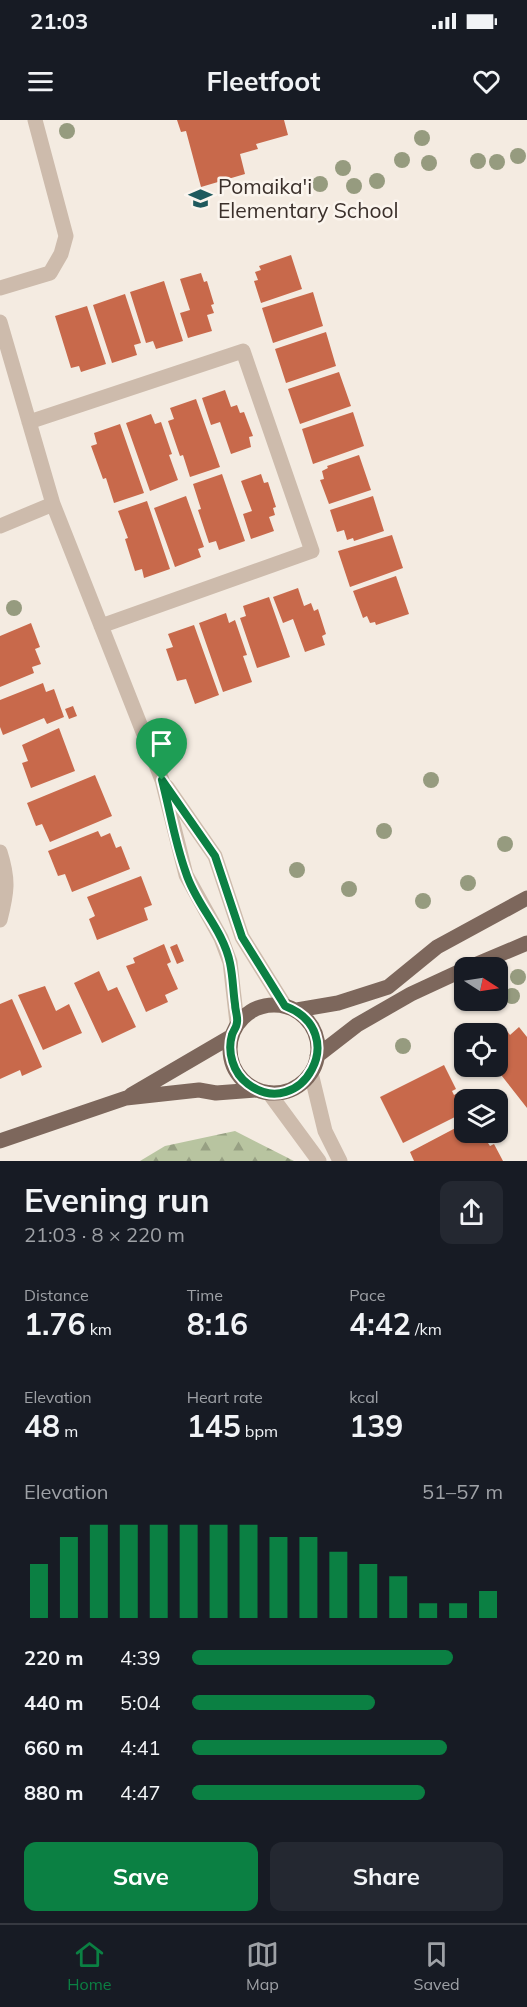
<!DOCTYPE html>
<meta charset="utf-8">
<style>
:root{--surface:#171b24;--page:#242831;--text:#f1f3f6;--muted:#9ea1a6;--line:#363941;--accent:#0b8043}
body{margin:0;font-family:Mulish,sans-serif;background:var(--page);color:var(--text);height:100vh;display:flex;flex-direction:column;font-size:22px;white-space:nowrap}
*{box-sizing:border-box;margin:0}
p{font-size:20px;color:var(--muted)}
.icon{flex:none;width:33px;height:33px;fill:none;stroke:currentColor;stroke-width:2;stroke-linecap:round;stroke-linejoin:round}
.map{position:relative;height:1041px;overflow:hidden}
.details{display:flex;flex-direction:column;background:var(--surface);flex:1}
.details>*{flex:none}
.needle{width:39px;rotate:102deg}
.buttons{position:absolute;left:454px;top:837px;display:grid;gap:12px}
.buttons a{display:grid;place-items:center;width:54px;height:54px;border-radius:12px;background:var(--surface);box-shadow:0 2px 4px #0004;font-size:30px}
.pin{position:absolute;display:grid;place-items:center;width:51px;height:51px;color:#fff;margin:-62px -26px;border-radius:50% 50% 50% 0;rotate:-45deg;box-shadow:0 0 6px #0007}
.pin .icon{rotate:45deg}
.round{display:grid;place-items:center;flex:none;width:63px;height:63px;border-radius:12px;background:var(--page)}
.summary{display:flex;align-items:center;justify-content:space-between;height:102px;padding:0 24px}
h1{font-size:33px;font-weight:700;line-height:45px}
.stats{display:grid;grid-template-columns:repeat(3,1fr);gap:9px;height:102px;padding:6px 24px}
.stats div{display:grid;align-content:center}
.stats b{font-size:30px;font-weight:700}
.stats small{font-size:16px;font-weight:400}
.stats p{font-size:16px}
.chart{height:168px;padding:12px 24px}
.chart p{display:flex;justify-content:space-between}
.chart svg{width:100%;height:108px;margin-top:6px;stroke:var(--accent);stroke-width:6}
.button{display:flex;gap:12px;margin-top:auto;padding:12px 24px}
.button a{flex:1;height:69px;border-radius:12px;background:var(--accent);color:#fff;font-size:24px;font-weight:700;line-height:69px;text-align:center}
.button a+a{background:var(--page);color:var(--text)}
ul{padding:0 24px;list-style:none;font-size:20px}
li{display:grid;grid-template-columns:96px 72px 1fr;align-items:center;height:45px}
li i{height:15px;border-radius:8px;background:var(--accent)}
.status{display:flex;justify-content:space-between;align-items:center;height:42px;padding:0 30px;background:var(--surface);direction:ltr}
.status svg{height:16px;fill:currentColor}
header{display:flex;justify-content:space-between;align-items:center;height:78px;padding:0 24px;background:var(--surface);font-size:27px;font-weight:700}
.tabs{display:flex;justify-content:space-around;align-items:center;height:84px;border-top:2px solid var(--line);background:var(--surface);font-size:16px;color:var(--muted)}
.tabs a{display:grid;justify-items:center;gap:3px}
.tabs .current{color:var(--accent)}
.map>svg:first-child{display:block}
.forest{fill:url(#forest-firs)}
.building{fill:#c8694b}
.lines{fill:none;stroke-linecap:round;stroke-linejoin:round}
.minor{stroke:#cdbbac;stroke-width:15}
.major{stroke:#7d675c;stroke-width:15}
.tree{fill:#969b7f}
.route-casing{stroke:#fff;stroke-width:12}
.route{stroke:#0b8043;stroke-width:8}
.labels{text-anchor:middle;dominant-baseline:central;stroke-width:5;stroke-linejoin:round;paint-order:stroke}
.poi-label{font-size:21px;fill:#3b302b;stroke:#fbf5ee;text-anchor:start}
</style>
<div class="status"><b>21:03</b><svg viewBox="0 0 49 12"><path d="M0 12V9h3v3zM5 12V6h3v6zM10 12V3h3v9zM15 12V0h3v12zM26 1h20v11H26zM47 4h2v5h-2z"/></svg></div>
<header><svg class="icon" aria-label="menu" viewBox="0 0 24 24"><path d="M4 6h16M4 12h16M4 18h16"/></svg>Fleetfoot<svg class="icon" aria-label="heart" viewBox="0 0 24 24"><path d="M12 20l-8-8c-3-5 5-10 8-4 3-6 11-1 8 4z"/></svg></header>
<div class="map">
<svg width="527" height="1041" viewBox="0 0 527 1041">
<defs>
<pattern id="forest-firs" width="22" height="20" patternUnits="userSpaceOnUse" patternTransform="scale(1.5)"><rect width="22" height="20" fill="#b8c4a0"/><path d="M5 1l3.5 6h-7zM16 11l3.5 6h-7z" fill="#97a083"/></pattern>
</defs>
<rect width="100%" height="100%" fill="#f4ebe1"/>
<!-- forest -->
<path class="forest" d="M235,1011l59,30h-154l25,-15z"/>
<!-- building -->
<path class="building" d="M177,0h107l4,15 -32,9 2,5 -18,5 5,20 -44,13 -15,-56 -5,1z
M291,135l11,34 -41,14 -7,-22 4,-1 -3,-8 6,-2 -2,-4z
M201,153l3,9 3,-1 7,23 -3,1 3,8 -7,2 5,16 -24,7 -8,-25 10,-3 -10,-31z
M164,161l19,60 -27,8 -3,-8 -7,2 -16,-51z
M313,172l10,34 -50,17 -11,-35z
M125,174l16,49 -7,2 3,10 -25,8 -19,-58z
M87,186l19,58 -25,8 -2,-6 -8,2 -16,-52z
M326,212l10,34 -50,17 -11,-34z
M339,252l12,34 -51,18 -12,-35z
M225,270l6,17 6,-2 3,8 4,-1 9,24 -4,1 2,10 -20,7 -11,-32 -9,3 -9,-27z
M196,279l24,68 -30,10 -7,-22 -3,1 -12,-35 6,-2 -4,-11z
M353,292l11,34 -51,18 -11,-35z
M151,294l4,10 6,-2 11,32 -3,1 9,25 -28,11 -24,-68z
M120,304l24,69 -30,10 -8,-25 -3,1 -12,-33 6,-2 -3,-11z
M359,335l12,35 -42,14 -9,-24 4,-1 -2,-8 6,-3 -1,-2z
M222,354l23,67 -26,9 -3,-9 -7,2 -11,-33 3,-1 -8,-25z
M261,354l3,9 4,-1 8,25 -3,1 2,7 -6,2 5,14 -23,8 -8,-25 9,-3 -11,-30z
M186,376l18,51 -6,2 3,8 -26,10 -21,-59z
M373,376l11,35 -30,10 -1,-3 -6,2 -3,-10 -7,2 -7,-22z
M147,381l23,68 -26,9 -2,-9 -7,2 -10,-32 3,-1 -10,-27z
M392,415l11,33 -53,19 -12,-36z
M396,456l13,38 -33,11 -1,-3 -5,1 -3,-7 -4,2 -10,-27z
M298,468l6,18 7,-3 3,8 4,-2 8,25 -4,2 3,9 -20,7 -12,-33 -10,4 -10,-26z
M269,477l21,60 -33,11 -17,-50 6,-2 -3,-10z
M226,493l3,10 6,-3 12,35 -4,1 9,26 -29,10 -24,-69z
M31,503l9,24 -5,2 6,15 -9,3 2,6 -34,14v-51z
M194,505l25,70 -24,9 -9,-25 -9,2 -11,-32 7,-2 -5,-13z
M43,563l3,9 8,-3 10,28 -17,7 -3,-6 -41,17 -3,-8v-27z
M73,586l4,10 -8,3 -4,-10z
M59,608l16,43 -44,17 -9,-25 6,-2 -6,-16z
M95,655l17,41 -62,26 -8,-18 -6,2 -9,-23z
M98,711l3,6 9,-4 6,15 5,-2 9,23 -58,23 -7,-18 -7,2 -10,-25z
M141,756l11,29 -8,3 4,12 -51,20 -8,-21 6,-3 -8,-19z
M164,824l7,18 -4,2 11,25 -13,6 3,7 -22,10 -20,-46 9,-3 -2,-5z
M177,824l7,17 -7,3 -7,-17z
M99,851l9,20 9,-4 19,40 -34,16 -28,-60z
M45,866l11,25 13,-7 13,29 -39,17 -25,-55z
M12,879l30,68 -20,9 -2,-6 -20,9v-75z
M519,907l8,10v71l-33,-42h4v-28l9,-7 3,4z
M444,945l12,24 -4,2 2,4 6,-3 5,10v10l-62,31 -23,-46z
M465,1003v9h25l4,8 -6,3 2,3 4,-2 9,17h-89l-4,-9z"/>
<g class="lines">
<!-- minor -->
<path class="minor" d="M0,168l50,-15 11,-19 5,-18 -31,-116
M0,202l53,182 109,276 24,95 35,63 9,24 7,61
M29,302l214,-71 69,200 -211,75
M0,406l53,-22
M167,667l48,69 27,81 43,69
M0,732c9,28 7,40 0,68
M311,953l14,58 15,30
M269,973l50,68"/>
<!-- major -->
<path class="major" d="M468,848l59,-25
M230 929a44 44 0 1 1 88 0a44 44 0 1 1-88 0Z
M297,890l41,-7 50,-16 49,-40 90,-49
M317,936l40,-31 54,-31 54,-25
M131,975l101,-59
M0,1021l126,-43 73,-8 17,3 41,-3"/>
</g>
<!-- trees -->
<g class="tree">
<circle cx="67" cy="11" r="8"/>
<circle cx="422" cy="18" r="8"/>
<circle cx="518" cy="36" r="8"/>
<circle cx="402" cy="40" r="8"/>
<circle cx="478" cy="41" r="8"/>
<circle cx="497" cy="42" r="8"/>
<circle cx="429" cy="43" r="8"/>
<circle cx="343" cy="48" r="8"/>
<circle cx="377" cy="61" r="8"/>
<circle cx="320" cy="64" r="8"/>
<circle cx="354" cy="66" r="8"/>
<circle cx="14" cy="488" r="8"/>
<circle cx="431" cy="660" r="8"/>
<circle cx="384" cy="711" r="8"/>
<circle cx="505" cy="724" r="8"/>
<circle cx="297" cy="750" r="8"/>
<circle cx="468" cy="763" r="8"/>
<circle cx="349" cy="769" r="8"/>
<circle cx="423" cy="781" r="8"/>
<circle cx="518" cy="857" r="8"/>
<circle cx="512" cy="876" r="8"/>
<circle cx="403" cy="926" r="8"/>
</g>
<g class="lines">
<defs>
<path id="route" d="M162,660l53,76 27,81 43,69c68,26 16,117 -37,78 -15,-11 -21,-32 -16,-49 1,-4 5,-8 5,-13 1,-5 -2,-12 -2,-18 -2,-13 -2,-27 -5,-41 -7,-34 -34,-58 -44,-90 -11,-30 -16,-62 -24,-93z"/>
</defs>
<!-- route casing -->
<use href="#route" class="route-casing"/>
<!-- route -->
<use href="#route" class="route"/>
</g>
<!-- icons -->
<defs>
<symbol id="school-bare" viewBox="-9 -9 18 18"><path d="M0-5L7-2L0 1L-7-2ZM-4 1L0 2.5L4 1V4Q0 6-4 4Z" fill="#1f5a5e" stroke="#fbf5ee" stroke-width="2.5" paint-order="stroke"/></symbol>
</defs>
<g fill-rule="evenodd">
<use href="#school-bare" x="184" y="62" width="33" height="33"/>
</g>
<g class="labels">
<!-- poi labels -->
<g class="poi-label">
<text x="218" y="66">Pomaika'i<tspan x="218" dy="24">Elementary School</tspan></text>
</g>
</g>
</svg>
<div class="buttons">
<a><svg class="needle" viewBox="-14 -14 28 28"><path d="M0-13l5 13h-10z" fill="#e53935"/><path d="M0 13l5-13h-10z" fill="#9ea1a6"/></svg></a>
<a><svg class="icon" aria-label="locate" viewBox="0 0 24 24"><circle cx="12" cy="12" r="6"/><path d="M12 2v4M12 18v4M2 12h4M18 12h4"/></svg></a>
<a><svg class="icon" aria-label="layers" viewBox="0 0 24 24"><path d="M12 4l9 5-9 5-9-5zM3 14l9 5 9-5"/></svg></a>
</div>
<div class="pin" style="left:162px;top:660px;background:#1e9e55"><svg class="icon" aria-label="arrive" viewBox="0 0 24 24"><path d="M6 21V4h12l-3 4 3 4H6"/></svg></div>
</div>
<section class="details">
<div class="summary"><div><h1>Evening run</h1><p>21:03 · 8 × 220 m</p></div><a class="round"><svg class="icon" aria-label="share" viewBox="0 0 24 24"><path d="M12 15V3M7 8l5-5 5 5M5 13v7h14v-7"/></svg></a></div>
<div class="stats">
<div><p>Distance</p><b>1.76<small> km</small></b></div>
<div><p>Time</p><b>8:16</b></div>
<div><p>Pace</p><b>4:42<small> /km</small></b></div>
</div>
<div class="stats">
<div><p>Elevation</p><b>48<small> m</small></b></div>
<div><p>Heart rate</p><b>145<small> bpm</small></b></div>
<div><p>kcal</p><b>139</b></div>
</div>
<div class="chart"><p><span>Elevation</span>51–57 m</p>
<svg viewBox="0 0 160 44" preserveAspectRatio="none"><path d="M5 44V22M15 44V11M25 44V6M35 44V6M45 44V6M55 44V6M65 44V6M75 44V6M85 44V11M95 44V11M105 44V17M115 44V22M125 44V27M135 44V38M145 44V38M155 44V33"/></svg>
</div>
<ul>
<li><b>220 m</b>4:39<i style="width:84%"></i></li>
<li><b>440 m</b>5:04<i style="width:59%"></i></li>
<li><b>660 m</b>4:41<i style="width:82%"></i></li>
<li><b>880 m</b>4:47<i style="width:75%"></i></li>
</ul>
<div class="button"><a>Save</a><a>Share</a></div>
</section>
<nav class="tabs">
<a class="current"><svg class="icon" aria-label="home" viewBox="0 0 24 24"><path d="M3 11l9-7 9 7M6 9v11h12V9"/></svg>Home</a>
<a><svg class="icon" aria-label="map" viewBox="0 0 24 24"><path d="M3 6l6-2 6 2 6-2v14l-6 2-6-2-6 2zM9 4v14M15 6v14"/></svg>Map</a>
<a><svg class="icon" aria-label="saved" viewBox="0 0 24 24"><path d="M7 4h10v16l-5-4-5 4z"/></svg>Saved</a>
</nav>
